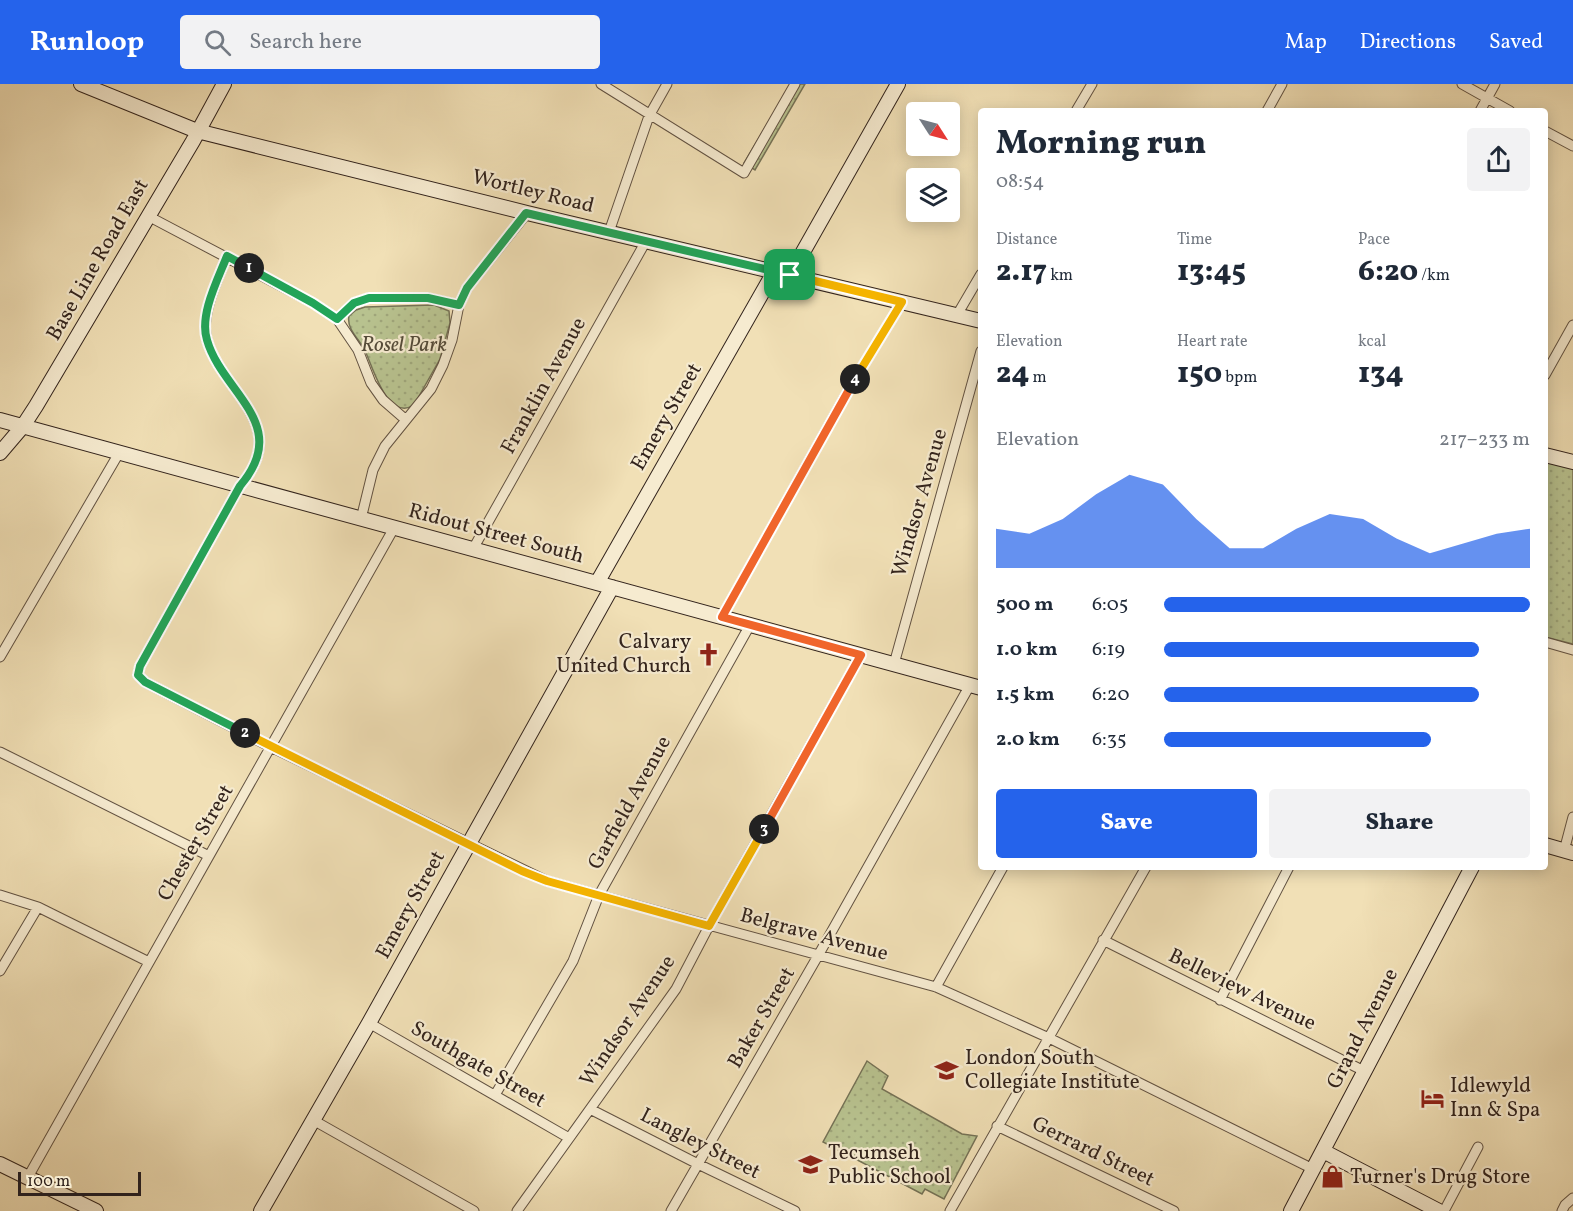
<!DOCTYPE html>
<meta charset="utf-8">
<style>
:root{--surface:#fff;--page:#f2f2f3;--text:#1f2937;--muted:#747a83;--accent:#2563eb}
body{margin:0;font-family:Vollkorn,serif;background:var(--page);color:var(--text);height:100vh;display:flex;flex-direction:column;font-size:22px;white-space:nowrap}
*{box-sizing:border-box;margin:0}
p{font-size:20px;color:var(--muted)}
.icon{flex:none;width:33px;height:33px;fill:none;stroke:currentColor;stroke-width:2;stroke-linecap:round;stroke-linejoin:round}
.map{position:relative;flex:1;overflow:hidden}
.panel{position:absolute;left:978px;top:24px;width:570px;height:762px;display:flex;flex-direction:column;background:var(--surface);border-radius:6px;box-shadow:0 3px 15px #0003}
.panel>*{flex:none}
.needle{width:39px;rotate:126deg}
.fabs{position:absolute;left:906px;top:18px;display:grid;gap:12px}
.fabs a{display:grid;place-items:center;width:54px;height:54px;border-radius:6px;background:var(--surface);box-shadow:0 3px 15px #0003;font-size:30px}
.scale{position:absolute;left:18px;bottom:15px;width:123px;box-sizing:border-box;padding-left:6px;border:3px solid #32231c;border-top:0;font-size:16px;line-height:21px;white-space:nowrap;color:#32231c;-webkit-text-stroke:4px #f6ebd0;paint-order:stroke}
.pin{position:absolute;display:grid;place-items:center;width:51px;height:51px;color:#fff;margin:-26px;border-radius:12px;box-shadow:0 3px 9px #0006}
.km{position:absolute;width:30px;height:30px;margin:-15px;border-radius:50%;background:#222;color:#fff;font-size:16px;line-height:30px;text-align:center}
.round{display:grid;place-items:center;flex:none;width:63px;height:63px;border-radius:6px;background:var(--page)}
.summary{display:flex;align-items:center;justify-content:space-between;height:102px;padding:0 18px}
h1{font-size:33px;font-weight:800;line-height:45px}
.figures{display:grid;grid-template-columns:repeat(3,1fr);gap:9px;height:102px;padding:6px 18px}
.figures div{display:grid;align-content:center}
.figures b{font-size:30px;font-weight:800}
.figures small{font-size:16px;font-weight:400}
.figures p{font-size:16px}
.chart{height:168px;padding:12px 18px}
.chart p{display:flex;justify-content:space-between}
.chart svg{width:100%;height:108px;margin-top:6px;fill:var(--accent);opacity:.7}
.primary-button{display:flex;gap:12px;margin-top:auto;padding:12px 18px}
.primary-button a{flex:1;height:69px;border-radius:6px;background:var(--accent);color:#fff;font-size:24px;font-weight:800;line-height:69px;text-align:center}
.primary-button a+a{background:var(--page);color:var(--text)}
ul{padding:0 18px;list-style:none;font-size:20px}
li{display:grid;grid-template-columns:96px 72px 1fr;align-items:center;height:45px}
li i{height:15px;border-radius:8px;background:var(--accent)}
header{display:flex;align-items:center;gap:36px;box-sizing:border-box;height:84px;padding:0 30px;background:var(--accent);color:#fff}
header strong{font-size:28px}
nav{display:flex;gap:33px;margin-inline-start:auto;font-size:21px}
.search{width:420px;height:54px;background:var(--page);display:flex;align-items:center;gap:15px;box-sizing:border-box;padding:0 21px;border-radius:6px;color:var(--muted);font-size:22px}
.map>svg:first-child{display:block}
.park{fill:url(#park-dots);stroke:#757256;stroke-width:1.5}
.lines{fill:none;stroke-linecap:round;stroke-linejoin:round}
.street-casing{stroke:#625242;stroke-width:11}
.secondary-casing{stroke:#32231c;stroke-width:16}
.street{stroke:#f6ebd0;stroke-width:9}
.secondary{stroke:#f6ebd0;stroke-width:14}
.split-1-casing{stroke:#fff;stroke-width:12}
.split-2-casing{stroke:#fff;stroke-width:12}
.split-3-casing{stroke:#fff;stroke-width:12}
.split-4-casing{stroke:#fff;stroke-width:12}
.split-5-casing{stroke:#fff;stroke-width:12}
.split-1{stroke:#22a559;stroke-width:8}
.split-2{stroke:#22a559;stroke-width:8}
.split-3{stroke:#f5b400;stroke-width:8}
.split-4{stroke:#f0652b;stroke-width:8}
.split-5{stroke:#f5b400;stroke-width:8}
.labels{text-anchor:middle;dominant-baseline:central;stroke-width:4.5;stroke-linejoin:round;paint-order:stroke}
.street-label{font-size:21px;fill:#32231c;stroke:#f6ebd0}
.park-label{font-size:21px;font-style:italic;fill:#544b39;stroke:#f6ebd0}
.poi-label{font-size:21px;fill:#32231c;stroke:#f6ebd0;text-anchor:start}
</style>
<header>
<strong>Runloop</strong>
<div class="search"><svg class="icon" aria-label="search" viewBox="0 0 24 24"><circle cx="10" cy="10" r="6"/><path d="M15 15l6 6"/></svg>Search here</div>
<nav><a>Map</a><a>Directions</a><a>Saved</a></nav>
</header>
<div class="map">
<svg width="1573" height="1127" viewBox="0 0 1573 1127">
<defs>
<pattern id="park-dots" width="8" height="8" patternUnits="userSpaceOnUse" patternTransform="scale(1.5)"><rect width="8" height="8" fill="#b8c28f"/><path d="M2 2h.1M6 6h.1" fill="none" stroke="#9fa67b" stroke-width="1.8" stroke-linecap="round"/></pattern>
</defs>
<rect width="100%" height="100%" fill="#f1e0b6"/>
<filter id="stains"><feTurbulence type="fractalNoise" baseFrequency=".00333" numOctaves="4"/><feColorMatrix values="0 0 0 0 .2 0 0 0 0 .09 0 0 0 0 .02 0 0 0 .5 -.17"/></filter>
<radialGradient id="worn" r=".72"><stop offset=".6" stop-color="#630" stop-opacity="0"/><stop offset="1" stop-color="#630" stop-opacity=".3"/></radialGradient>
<!-- park -->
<path class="park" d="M791,0h14l-50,86 -11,-7z
M434,221l15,6 1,12 -10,36 -26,46c-26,17 -41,-37 -48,-52 -5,-13 -20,-23 -17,-37l7,-6 9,-3z
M1545,377l28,7v176l-28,-7z
M867,977l21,15 -6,13 80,45 15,2 -33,63 -19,-10 -3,5 -99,-52z"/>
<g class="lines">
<defs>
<path id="street" d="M601,0l143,89 51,-89
M1462,0l48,27
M1076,27l16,-27
M1267,27l15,-27
M1480,27l15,-27
M1545,47l28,15
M148,132l165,87 24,16 21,31 13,33 12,17 23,20
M609,148l40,-116 18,-32
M227,172c-9,23 -27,59 -20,84 15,53 86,85 33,146l-100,180 -2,9 7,7 126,65 276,134 389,106 113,51 264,131
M957,231l24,-41
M337,235l17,-16 15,-5h59l31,7
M1545,291l28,-50
M361,435l12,-49 12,-24 46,-57 12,-24 9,-25 7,-35 8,-17 60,-75
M473,465l173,-308
M722,533l130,-233 50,-82
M1545,558l28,8
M0,573l119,-204
M894,580l87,-313
M0,668l209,104
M1564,767l9,-34
M0,811l38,12 111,55
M1103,856l261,131
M0,887l38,-64
M936,903l67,-120
M1220,916l69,-133
M369,939l200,115
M495,1011l78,-134 26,-66 151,-270
M590,1025l108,55 97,47
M313,1036l161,91
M997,1042l177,85
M28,1093l366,-649
M517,1127l159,-222 33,-63 152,-271
M671,1127l148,-257 151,-269
M950,1127l196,-344
M1444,1127l34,-64
M1562,1127l3,-6 8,-7"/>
<path id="secondary" d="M81,0l116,47 330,82 454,108
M790,191l108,-191
M0,336l981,268
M0,369l23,-27 13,-20 157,-265 31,-57
M1545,371l28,7
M597,499l177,-311
M1545,761l28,8
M1323,1067l116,60
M0,1080l96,47
M261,1127l108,-188 243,-436
M1291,1127l181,-344"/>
</defs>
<!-- street casing -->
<use href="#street" class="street-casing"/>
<!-- secondary casing -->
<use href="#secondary" class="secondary-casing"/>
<!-- street -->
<use href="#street" class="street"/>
<!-- secondary -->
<use href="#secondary" class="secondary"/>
</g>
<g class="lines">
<defs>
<path id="split-1" d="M249,184l64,35 24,16 17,-16 15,-5h59l31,7 8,-17 59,-75 264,62"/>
<path id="split-2" d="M245,649l-100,-51 -7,-7 2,-9 100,-180c53,-62 -18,-93 -33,-146 -8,-25 11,-61 20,-84l22,12"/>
<path id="split-3" d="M245,649l277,138 25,10 162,45 55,-97"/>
<path id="split-4" d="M764,745l97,-174 -139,-38 133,-238"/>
<path id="split-5" d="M790,191l112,27 -47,77"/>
</defs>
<!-- split-1 casing -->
<use href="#split-1" class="split-1-casing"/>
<!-- split-2 casing -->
<use href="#split-2" class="split-2-casing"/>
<!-- split-3 casing -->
<use href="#split-3" class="split-3-casing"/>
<!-- split-4 casing -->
<use href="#split-4" class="split-4-casing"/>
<!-- split-5 casing -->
<use href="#split-5" class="split-5-casing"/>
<!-- split-1 -->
<use href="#split-1" class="split-1"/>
<!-- split-2 -->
<use href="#split-2" class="split-2"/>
<!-- split-3 -->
<use href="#split-3" class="split-3"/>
<!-- split-4 -->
<use href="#split-4" class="split-4"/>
<!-- split-5 -->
<use href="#split-5" class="split-5"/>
</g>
<!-- icons -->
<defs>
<symbol id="church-bare" viewBox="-9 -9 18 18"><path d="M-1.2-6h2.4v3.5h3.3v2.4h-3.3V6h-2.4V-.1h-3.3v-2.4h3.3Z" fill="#8f2418" stroke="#f6ebd0" stroke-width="2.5" paint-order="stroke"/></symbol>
<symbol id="school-bare" viewBox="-9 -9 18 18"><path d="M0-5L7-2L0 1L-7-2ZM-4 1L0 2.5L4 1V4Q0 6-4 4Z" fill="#8f2418" stroke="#f6ebd0" stroke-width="2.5" paint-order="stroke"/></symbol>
<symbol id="hotel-bare" viewBox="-9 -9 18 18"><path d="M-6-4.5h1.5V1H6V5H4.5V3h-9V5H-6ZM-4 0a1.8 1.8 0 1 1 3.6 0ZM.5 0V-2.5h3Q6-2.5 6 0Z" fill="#8f2418" stroke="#f6ebd0" stroke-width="2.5" paint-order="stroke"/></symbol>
<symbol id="shop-bare" viewBox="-9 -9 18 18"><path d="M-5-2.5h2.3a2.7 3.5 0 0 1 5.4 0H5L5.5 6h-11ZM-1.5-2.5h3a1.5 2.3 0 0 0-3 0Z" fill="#8f2418" stroke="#f6ebd0" stroke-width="2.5" paint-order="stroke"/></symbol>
</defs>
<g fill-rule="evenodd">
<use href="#church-bare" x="692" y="554" width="33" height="33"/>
<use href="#school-bare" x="930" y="970" width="33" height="33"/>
<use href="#hotel-bare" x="1416" y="998" width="33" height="33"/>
<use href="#school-bare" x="794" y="1064" width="33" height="33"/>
<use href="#shop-bare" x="1316" y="1076" width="33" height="33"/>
</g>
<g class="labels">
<!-- street labels -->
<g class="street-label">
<text transform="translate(533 108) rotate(14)">Wortley Road</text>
<text transform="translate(98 176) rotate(-60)">Base Line Road East</text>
<text transform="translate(544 302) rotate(-61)">Franklin Avenue</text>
<text transform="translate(667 333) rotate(-60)">Emery Street</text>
<text transform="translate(920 419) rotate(-74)">Windsor Avenue</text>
<text transform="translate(496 450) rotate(15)">Ridout Street South</text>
<text transform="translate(630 719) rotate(-61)">Garfield Avenue</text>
<text transform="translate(196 759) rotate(-60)">Chester Street</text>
<text transform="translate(411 821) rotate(-61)">Emery Street</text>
<text transform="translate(814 851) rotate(15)">Belgrave Avenue</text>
<text transform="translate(1242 906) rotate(26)">Belleview Avenue</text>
<text transform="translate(762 934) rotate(-60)">Baker Street</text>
<text transform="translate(628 937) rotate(-56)">Windsor Avenue</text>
<text transform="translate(1363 945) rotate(-63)">Grand Avenue</text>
<text transform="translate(478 981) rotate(30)">Southgate Street</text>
<text transform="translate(700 1060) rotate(27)">Langley Street</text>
<text transform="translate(1093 1068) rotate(26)">Gerrard Street</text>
</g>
<!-- park labels -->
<g class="park-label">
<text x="404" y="261">Rosel Park</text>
</g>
<!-- poi labels -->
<g class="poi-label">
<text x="691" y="558" text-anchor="end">Calvary<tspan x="691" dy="24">United Church</tspan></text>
<text x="965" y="974">London South<tspan x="965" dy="24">Collegiate Institute</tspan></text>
<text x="1450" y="1002">Idlewyld<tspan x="1450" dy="24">Inn &amp; Spa</tspan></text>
<text x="828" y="1069">Tecumseh<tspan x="828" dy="24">Public School</tspan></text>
<text x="1350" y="1093">Turner's Drug Store</text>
</g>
</g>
<rect width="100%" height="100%" filter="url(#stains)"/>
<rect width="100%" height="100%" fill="url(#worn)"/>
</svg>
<div class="fabs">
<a><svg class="needle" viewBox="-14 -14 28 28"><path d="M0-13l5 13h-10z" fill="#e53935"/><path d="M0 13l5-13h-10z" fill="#747a83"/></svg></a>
<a><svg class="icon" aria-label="layers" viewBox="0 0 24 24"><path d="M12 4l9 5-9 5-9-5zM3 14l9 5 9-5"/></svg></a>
</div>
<div class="scale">100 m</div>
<div class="pin" style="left:790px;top:191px;background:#1e9e55"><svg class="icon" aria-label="arrive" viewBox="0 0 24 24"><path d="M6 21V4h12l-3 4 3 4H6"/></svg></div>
<b class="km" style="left:249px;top:184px">1</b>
<b class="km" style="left:245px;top:649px">2</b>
<b class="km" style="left:764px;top:745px">3</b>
<b class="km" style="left:855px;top:295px">4</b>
<section class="panel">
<div class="summary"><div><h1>Morning run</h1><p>08:54</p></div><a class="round"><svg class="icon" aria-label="share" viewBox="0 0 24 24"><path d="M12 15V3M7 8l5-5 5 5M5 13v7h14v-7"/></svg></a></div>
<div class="figures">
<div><p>Distance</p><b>2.17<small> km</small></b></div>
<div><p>Time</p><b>13:45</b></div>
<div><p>Pace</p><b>6:20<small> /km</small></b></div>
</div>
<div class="figures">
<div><p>Elevation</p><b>24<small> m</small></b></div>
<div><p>Heart rate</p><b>150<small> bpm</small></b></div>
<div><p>kcal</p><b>134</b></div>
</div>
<div class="chart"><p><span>Elevation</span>217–233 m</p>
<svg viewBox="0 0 160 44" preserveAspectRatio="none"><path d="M0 44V28L10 30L20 24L30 14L40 6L50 10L60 24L70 36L80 36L90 28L100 22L110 24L120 32L130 38L140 34L150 30L160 28V44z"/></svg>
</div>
<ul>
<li><b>500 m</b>6:05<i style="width:100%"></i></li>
<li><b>1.0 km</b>6:19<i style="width:86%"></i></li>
<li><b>1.5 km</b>6:20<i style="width:86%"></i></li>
<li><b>2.0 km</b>6:35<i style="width:73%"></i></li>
</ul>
<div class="primary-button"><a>Save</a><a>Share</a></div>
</section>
</div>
